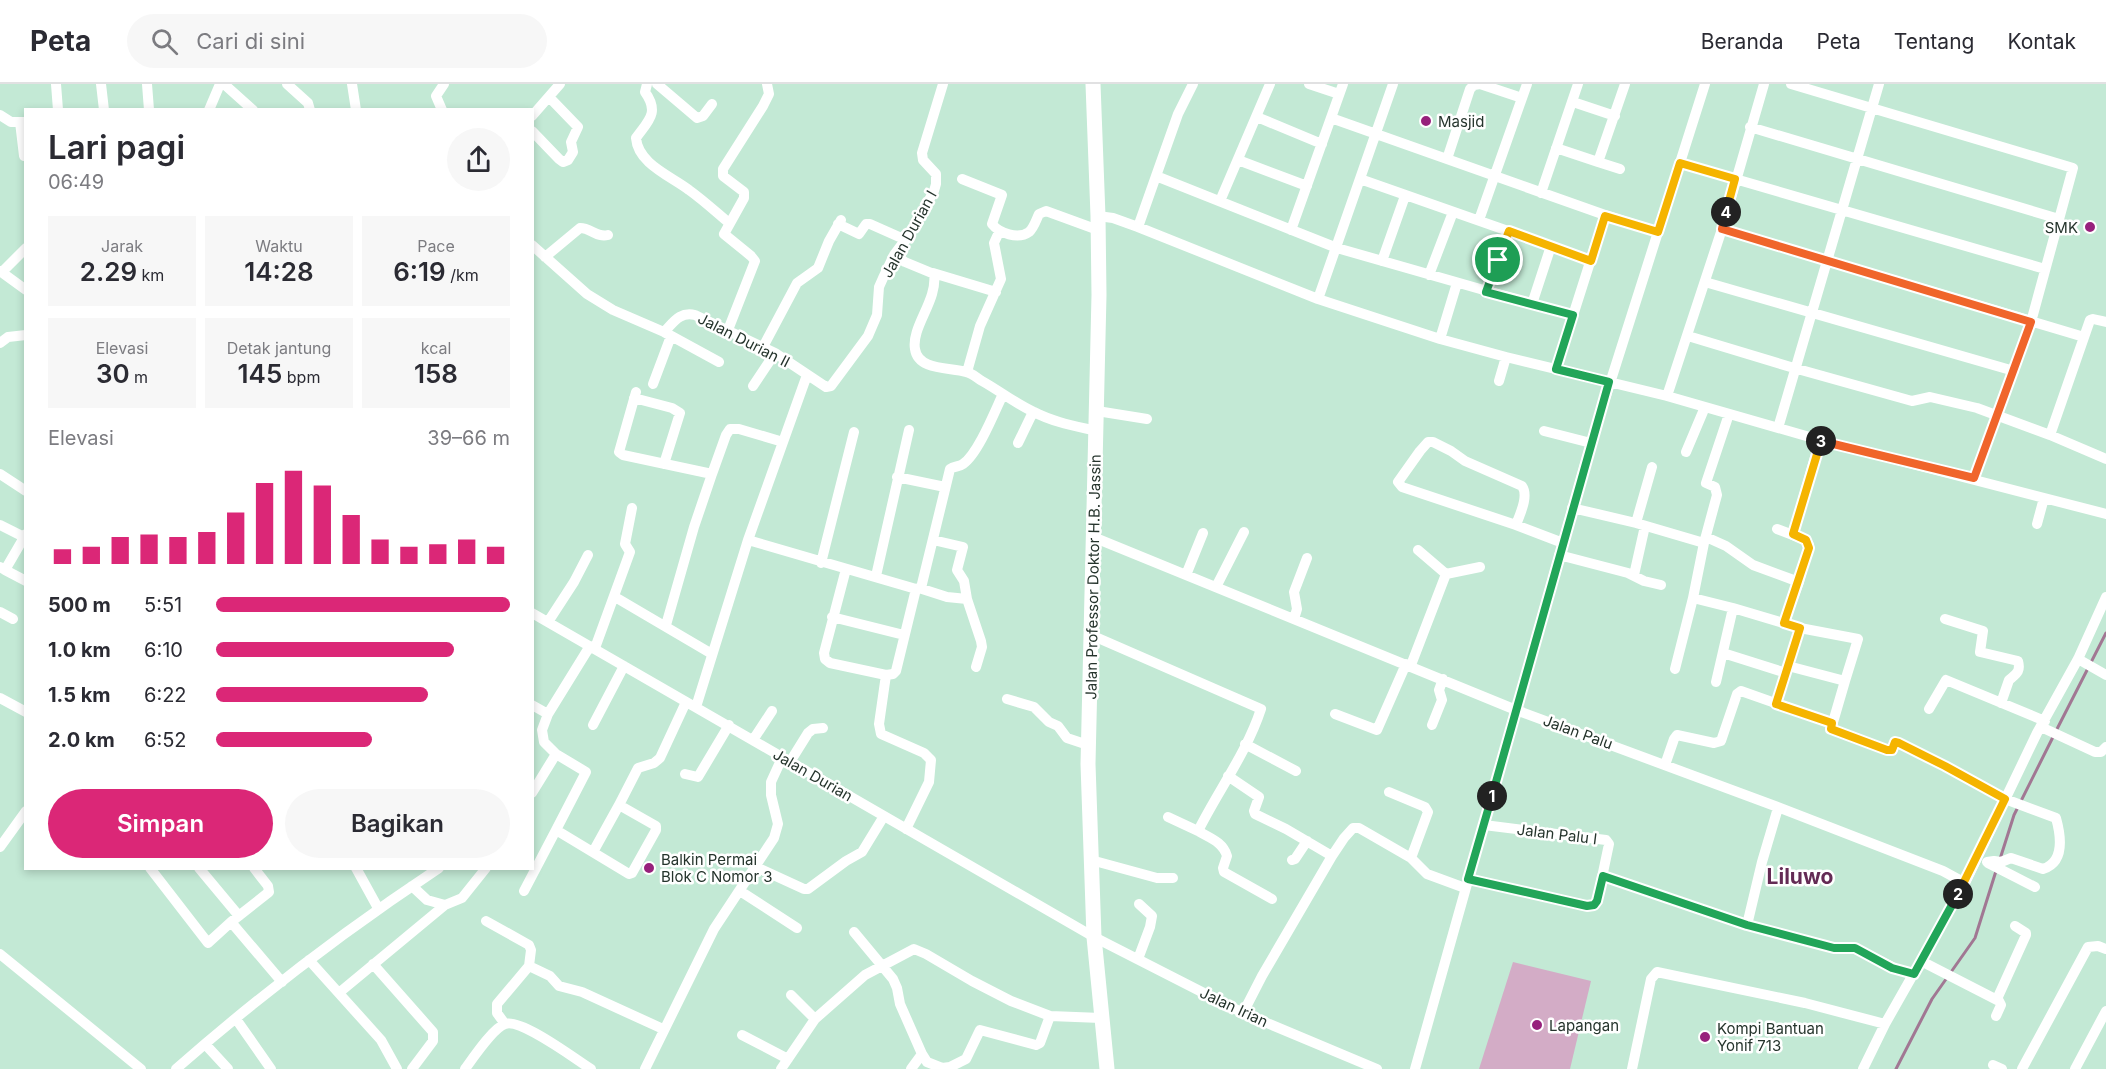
<!DOCTYPE html>
<html lang="id">
<meta charset="utf-8">
<style>
:root{--surface:#fff;--page:#f7f7f7;--text:#2b2b33;--muted:#7c7c81;--line:#e1e1e2;--accent:#db2777}
body{margin:0;font-family:Inter,sans-serif;background:var(--page);color:var(--text);height:100vh;display:flex;flex-direction:column;font-size:22px;white-space:nowrap}
*{box-sizing:border-box;margin:0}
p{font-size:20px;color:var(--muted)}
.icon{flex:none;width:33px;height:33px;fill:none;stroke:currentColor;stroke-width:2;stroke-linecap:round;stroke-linejoin:round}
.map{position:relative;flex:1;overflow:hidden}
.panel{position:absolute;left:24px;top:24px;width:510px;height:762px;display:flex;flex-direction:column;background:var(--surface);border-radius:0px;box-shadow:0 3px 9px #0003}
.panel>*{flex:none}
.pin{position:absolute;display:grid;place-items:center;width:51px;height:51px;color:#fff;margin:-26px;border:3px solid #fff;border-radius:50%;box-shadow:0 2px 6px #0007}
.km{position:absolute;width:30px;height:30px;margin:-15px;border-radius:50%;background:#222;color:#fff;font-size:16px;line-height:30px;text-align:center}
.round{display:grid;place-items:center;flex:none;width:63px;height:63px;border-radius:32px;background:var(--page)}
.overview{display:flex;align-items:center;justify-content:space-between;height:102px;padding:0 24px}
h1{font-size:33px;font-weight:600;line-height:45px}
.stats{display:grid;grid-template-columns:repeat(3,1fr);gap:9px;height:102px;padding:6px 24px}
.stats div{display:grid;align-content:center;border-radius:0px;background:var(--page);text-align:center}
.stats b{font-size:26px;font-weight:600}
.stats small{font-size:16px;font-weight:400}
.stats p{font-size:16px}
.chart{height:168px;padding:12px 24px}
.chart p{display:flex;justify-content:space-between}
.chart svg{width:100%;height:108px;margin-top:6px;stroke:var(--accent);stroke-width:6}
.cta{display:flex;gap:12px;margin-top:auto;padding:12px 24px}
.cta a{flex:1;height:69px;border-radius:36px;background:var(--accent);color:#fff;font-size:24px;font-weight:600;line-height:69px;text-align:center}
.cta a+a{background:var(--page);color:var(--text)}
ul{padding:0 24px;list-style:none;font-size:20px}
li{display:grid;grid-template-columns:96px 72px 1fr;align-items:center;height:45px}
li i{height:15px;border-radius:8px;background:var(--accent)}
header{display:flex;align-items:center;gap:36px;box-sizing:border-box;height:84px;padding:0 30px;background:var(--surface);border-bottom:2px solid var(--line)}
header strong{font-size:28px}
nav{display:flex;gap:33px;margin-inline-start:auto;font-size:21px}
.search{width:420px;height:54px;background:var(--page);display:flex;align-items:center;gap:15px;box-sizing:border-box;padding:0 21px;border-radius:33px;color:var(--muted);font-size:22px}
.map>svg:first-child{display:block}
.green{fill:#d3acc6}
.lines{fill:none;stroke-linecap:round;stroke-linejoin:round}
.stream{stroke:#a17793;stroke-width:3}
.minor{stroke:#fff;stroke-width:10}
.highway{stroke:#fff;stroke-width:15}
.split-1-casing{stroke:#fff;stroke-width:12}
.split-2-casing{stroke:#fff;stroke-width:12}
.split-3-casing{stroke:#fff;stroke-width:12}
.split-4-casing{stroke:#fff;stroke-width:12}
.split-5-casing{stroke:#fff;stroke-width:12}
.split-1{stroke:#22a559;stroke-width:8}
.split-2{stroke:#22a559;stroke-width:8}
.split-3{stroke:#f5b400;stroke-width:8}
.split-4{stroke:#f0652b;stroke-width:8}
.split-5{stroke:#f5b400;stroke-width:8}
.poi-dot{fill:#97217c;stroke:#fff;stroke-width:2}
.labels{text-anchor:middle;dominant-baseline:central;stroke-width:5;stroke-linejoin:round;paint-order:stroke}
.poi-label{font-size:15px;fill:#25342c;stroke:#fff;text-anchor:start}
.street-label{font-size:15px;fill:#25342c;stroke:#fff}
.district-label{font-size:21px;font-weight:bold;fill:#642b55;stroke:#fff}
</style>
<header>
<strong>Peta</strong>
<div class="search"><svg class="icon" aria-label="search" viewBox="0 0 24 24"><circle cx="10" cy="10" r="6"/><path d="M15 15l6 6"/></svg>Cari di sini</div>
<nav><a>Beranda</a><a>Peta</a><a>Tentang</a><a>Kontak</a></nav>
</header>
<div class="map">
<svg width="2106" height="985" viewBox="0 0 2106 985">
<rect width="100%" height="100%" fill="#c3e9d5"/>
<!-- green -->
<path class="green" d="M1513,878l78,19 -21,88h-91z"/>
<g class="lines">
<!-- stream -->
<path class="stream" d="M2056,647l50,-98
M2000,775l14,-44 39,-78
M1896,985l36,-70 43,-61 21,-67"/>
<!-- minor -->
<path class="minor" d="M56,0l2,26
M101,0l3,26
M147,0l2,26
M224,0l29,26
M287,0l21,19 2,7
M352,0l4,26
M647,0l-2,8c15,21 3,29 -9,46 2,26 35,38 53,52 14,10 27,22 40,33
M657,0l40,34 6,-2 9,-12
M1193,0l-15,30 -22,62 181,72 192,55 3,1 19,-58 40,15
M1309,0l30,10
M1791,0l282,84 -42,154 -57,156
M1573,18l42,14
M209,26l11,-26
M442,26l-6,-14 8,-12
M0,31l11,7h9
M532,32l28,-32
M1257,33l65,27
M1331,34l274,97
M1750,43l309,92
M532,47l27,28 4,3 5,-2 5,-8 -2,-10 7,-15 -29,-30
M1556,64l42,14
M24,72l-4,-34h6
M1447,75l23,-70 4,-4 6,-1 42,14
M1238,76l69,26
M1680,79l365,106
M1620,85l-22,-7 27,-78
M962,95l40,16 -10,29c7,9 26,16 37,8 5,-4 7,-12 10,-18l7,-3 52,19
M1360,95l191,67
M1541,109l37,-109
M1220,117l50,-117
M1098,132l15,2 25,9 180,72 122,40 66,18 161,39 153,44 286,74
M1479,136l48,-136
M838,140l21,10 7,-10h4l36,16
M1138,143l18,-51
M1722,145l362,108
M1291,146l52,-146
M532,161l55,49 26,16 51,22c9,-9 16,-21 31,-17l80,38 51,34 5,-1 37,-50 9,-21 2,-28 4,-9 11,-23 17,-23 23,-41 2,-7v-10l-13,-14 -1,-7 21,-69
M894,171l11,7 29,12c4,26 -23,53 -19,75 3,22 36,18 51,23 6,1 11,6 16,9 18,10 34,23 52,31 19,10 41,14 62,19
M545,173l35,-29c11,0 17,10 28,7
M1382,177l23,-65
M0,187l26,19
M2,188l24,-24
M933,189l63,19
M1429,191l24,-63
M1705,198l309,89
M1486,208l23,-61
M1318,215l75,-215
M1532,220l41,11
M728,246l27,-69 -4,-5 -27,-22 20,-36v-6l-21,-16v-7l40,-63 6,-12 -2,-10
M664,248l55,30
M1688,252l106,32 118,33 18,-4 47,11 73,27 56,24
M1440,255l17,-56
M0,259l8,-6 18,-2
M763,263l34,-64 21,-15 11,-27 12,-21
M1556,285l49,-154 53,17
M967,288l13,-46 21,-47 -7,-36 5,-11
M1499,297l7,-24
M653,300l18,-48
M753,302l22,-33
M636,308l-17,60 4,3 89,19 -18,53 -28,98
M1667,312l55,-167 42,-145
M634,314l38,10 8,5 -16,51
M1097,327l50,8
M1778,344l101,-344
M1544,347l47,12
M2050,351l40,-115 3,-1 13,3
M1428,358h5l18,9 14,10 57,25c7,10 -2,28 -6,39l-114,-38 -4,-5 22,-31z
M1018,359l15,-31
M1686,368l19,-45
M0,390l26,17
M712,390l14,-39 4,-6h9l44,13
M897,393l48,10
M1572,424l64,15 68,20 13,-48 -2,-8 -9,-4 23,-69
M1636,439l16,-56
M2037,440l7,-26
M0,441l24,12
M1516,441l47,18
M1777,445l29,11 3,5 -10,37 -15,41
M1793,450l27,-94
M1093,453l423,173 259,96 168,65 22,12
M1706,453l20,9 27,19 46,17
M748,456l168,49 5,-1 29,-119c4,-3 9,-2 13,-5 15,-10 32,-53 40,-70
M933,456l30,7 -6,23 7,11 3,18
M1418,466l28,24
M1559,471l69,18 16,8 17,4
M821,479l33,-131
M0,483l5,3 21,-36
M846,485l-22,84 1,6 5,4 56,12 7,-1 3,-3 20,-82
M5,486l21,11
M1186,491l17,-42
M1634,491l11,-49
M876,492l33,-146
M1216,503l28,-55
M919,504l28,9 20,2 14,42 1,6 -6,20
M615,513l97,57
M1693,514l40,10 67,20 58,11 -13,42 -57,-15
M0,528l13,7
M532,529l562,324 149,76 134,56
M832,533l72,18
M1294,535l3,-10 -3,-17 13,-34
M1945,535l38,12 -3,21 38,9c3,11 -2,13 -9,19l-8,23
M548,538l26,-40 14,-27
M1091,551l170,74c-14,43 -43,82 -63,122l-30,-14
M590,562l-42,68 -6,16 2,12 12,12 30,18 -30,58 73,44 3,-1 24,-43v-4l-37,-21 19,-37 16,-5 6,-5 26,-56
M595,564l35,-96 -5,-8 7,-36
M1723,569l63,20
M2078,575l28,16
M1411,581l35,-91 34,-7
M1675,585l18,-71 11,-55
M886,591l-7,49 2,10 43,19 7,7 -2,22 -23,47
M1845,597l-14,48 56,21h5l3,-8 4,1 46,23 60,33 51,19c5,18 9,44 -13,51l-32,-11 -10,4 -7,-1 -7,1
M1716,598l17,-74
M0,614l26,14
M1007,615l27,8 15,15 9,4 9,12 21,7
M1776,620l24,-76
M532,621l16,9
M696,623l52,-167 59,-165
M1929,625l17,-29 99,41
M1335,630l42,16 29,-66
M593,641l31,-59
M1432,641l10,-25 -3,-10 4,-11
M2041,643l54,25h6l5,-5
M753,656l19,-29
M1245,660l51,27
M790,678l18,-29 5,-4 10,-1
M1665,681l9,-26 3,-4 37,8 7,-2 16,-47 4,-3 91,32
M685,690l13,3 31,-52
M1228,692l31,21 -5,14 1,3 31,15 46,27
M1389,708l36,15 3,5 -17,46
M532,709l24,-39
M1198,747c12,7 25,11 29,25l-4,12 1,4 48,27
M0,763l26,-36
M593,768l26,-47
M1091,776l66,18h16
M1292,776l3,-1 12,-18
M1988,779l47,24
M756,783l48,22h4l38,-28 16,-9 22,-36
M150,784l58,75 23,-21 38,-30 -1,-6 -14,-18
M199,784l40,48
M356,784l22,40
M1603,792l144,49 87,23h21l41,21 18,5
M1468,795l119,27 7,-1 3,-4 12,-57 -3,-4 -122,-15
M412,802l15,14 18,5 17,-7 24,-30
M524,807l32,-61
M740,807l57,37
M486,837l43,24 2,5 -2,16 21,10 9,10 23,6 81,37
M231,838l51,60
M1747,841l15,-63 16,-54
M854,848l39,47 4,9 3,16 22,50 -11,15
M0,870l141,115
M1138,875l12,-32 2,-11 -13,-12
M309,876l72,80 16,29
M1921,877l78,40 2,4 -5,11
M373,880l60,68v9l-21,28
M340,908l105,-87
M791,911l24,24
M1997,915l29,-64v-2l-11,-7
M1243,929l19,-37 70,-120 12,-18 9,-10h6l52,30 16,16 38,14
M236,935l35,50
M505,940l-8,-11v-9l32,-38
M742,951l46,24
M205,960l23,25
M922,970l5,8 15,6 8,-1 16,-8 14,-29 56,15 4,-2 10,-27
M1993,981l9,4
M176,985c83,-73 171,-140 263,-201
M465,985c8,-11 28,-41 40,-45 16,-6 70,35 86,45
M645,985l69,-140 60,-91 4,-14 -7,-29v-13l11,-24
M781,985l34,-50 50,-44 49,-26 12,5 46,27 39,20 39,15 51,2
M1415,985l176,-626 114,-359
M1632,985l19,-90 6,-7 148,31 80,21
M1863,985l22,-45 80,-141 72,-150 41,-74 28,-62
M2022,985l66,-122 10,-1 8,3
M2075,985l31,-58"/>
<!-- highway -->
<path class="highway" d="M1093,0l5,132 1,79 -11,469 6,173 13,132"/>
</g>
<g class="lines">
<defs>
<path id="split-1" d="M1492,712l117,-414 -53,-13 17,-54 -87,-23 12,-32"/>
<path id="split-2" d="M1492,712l-24,83 119,27 7,-1 3,-4 6,-25 144,49 87,23h21l37,20 22,6 44,-80"/>
<path id="split-3" d="M1821,357l-28,93 13,6 3,8 -25,75 16,5 -24,76 56,19 -1,6 56,21h5l3,-8 4,1 46,23 60,33 -47,95"/>
<path id="split-4" d="M1726,128l-4,17 309,93 -57,156 -153,-37"/>
<path id="split-5" d="M1498,176l11,-29 82,30 14,-45 53,16 22,-69 55,16 -9,33"/>
</defs>
<!-- split-1 casing -->
<use href="#split-1" class="split-1-casing"/>
<!-- split-2 casing -->
<use href="#split-2" class="split-2-casing"/>
<!-- split-3 casing -->
<use href="#split-3" class="split-3-casing"/>
<!-- split-4 casing -->
<use href="#split-4" class="split-4-casing"/>
<!-- split-5 casing -->
<use href="#split-5" class="split-5-casing"/>
<!-- split-1 -->
<use href="#split-1" class="split-1"/>
<!-- split-2 -->
<use href="#split-2" class="split-2"/>
<!-- split-3 -->
<use href="#split-3" class="split-3"/>
<!-- split-4 -->
<use href="#split-4" class="split-4"/>
<!-- split-5 -->
<use href="#split-5" class="split-5"/>
</g>
<!-- markers -->
<g class="poi-dot">
<circle cx="1426" cy="37" r="6"/>
<circle cx="2090" cy="143" r="6"/>
<circle cx="649" cy="784" r="6"/>
<circle cx="1537" cy="941" r="6"/>
<circle cx="1705" cy="953" r="6"/>
</g>
<g class="labels">
<!-- poi labels -->
<g class="poi-label">
<text x="1438" y="37">Masjid</text>
<text x="2078" y="143" text-anchor="end">SMK</text>
<text x="661" y="775">Balkin Permai<tspan x="661" dy="17">Blok C Nomor 3</tspan></text>
<text x="1549" y="941">Lapangan</text>
<text x="1717" y="944">Kompi Bantuan<tspan x="1717" dy="17">Yonif 713</tspan></text>
</g>
<!-- street labels -->
<g class="street-label">
<text transform="translate(909 150) rotate(-61)">Jalan Durian I</text>
<text transform="translate(744 256) rotate(27)">Jalan Durian II</text>
<text transform="translate(1093 493) rotate(-89)">Jalan Professor Doktor H.B. Jassin</text>
<text transform="translate(1578 648) rotate(20)">Jalan Palu</text>
<text transform="translate(813 691) rotate(30)">Jalan Durian</text>
<text transform="translate(1557 750) rotate(7)">Jalan Palu I</text>
<text transform="translate(1234 923) rotate(25)">Jalan Irian</text>
</g>
<!-- district labels -->
<g class="district-label">
<text x="1800" y="792">Liluwo</text>
</g>
</g>
</svg>
<div class="pin" style="left:1498px;top:176px;background:#1e9e55"><svg class="icon" aria-label="arrive" viewBox="0 0 24 24"><path d="M6 21V4h12l-3 4 3 4H6"/></svg></div>
<b class="km" style="left:1492px;top:712px">1</b>
<b class="km" style="left:1958px;top:810px">2</b>
<b class="km" style="left:1821px;top:357px">3</b>
<b class="km" style="left:1726px;top:128px">4</b>
<section class="panel">
<div class="overview"><div><h1>Lari pagi</h1><p>06:49</p></div><a class="round"><svg class="icon" aria-label="share" viewBox="0 0 24 24"><path d="M12 15V3M7 8l5-5 5 5M5 13v7h14v-7"/></svg></a></div>
<div class="stats">
<div><p>Jarak</p><b>2.29<small> km</small></b></div>
<div><p>Waktu</p><b>14:28</b></div>
<div><p>Pace</p><b>6:19<small> /km</small></b></div>
</div>
<div class="stats">
<div><p>Elevasi</p><b>30<small> m</small></b></div>
<div><p>Detak jantung</p><b>145<small> bpm</small></b></div>
<div><p>kcal</p><b>158</b></div>
</div>
<div class="chart"><p><span>Elevasi</span>39–66 m</p>
<svg viewBox="0 0 160 44" preserveAspectRatio="none"><path d="M5 44V38M15 44V37M25 44V33M35 44V32M45 44V33M55 44V31M65 44V23M75 44V11M85 44V6M95 44V12M105 44V24M115 44V34M125 44V37M135 44V36M145 44V34M155 44V37"/></svg>
</div>
<ul>
<li><b>500 m</b>5:51<i style="width:100%"></i></li>
<li><b>1.0 km</b>6:10<i style="width:81%"></i></li>
<li><b>1.5 km</b>6:22<i style="width:72%"></i></li>
<li><b>2.0 km</b>6:52<i style="width:53%"></i></li>
</ul>
<div class="cta"><a>Simpan</a><a>Bagikan</a></div>
</section>
</div>
